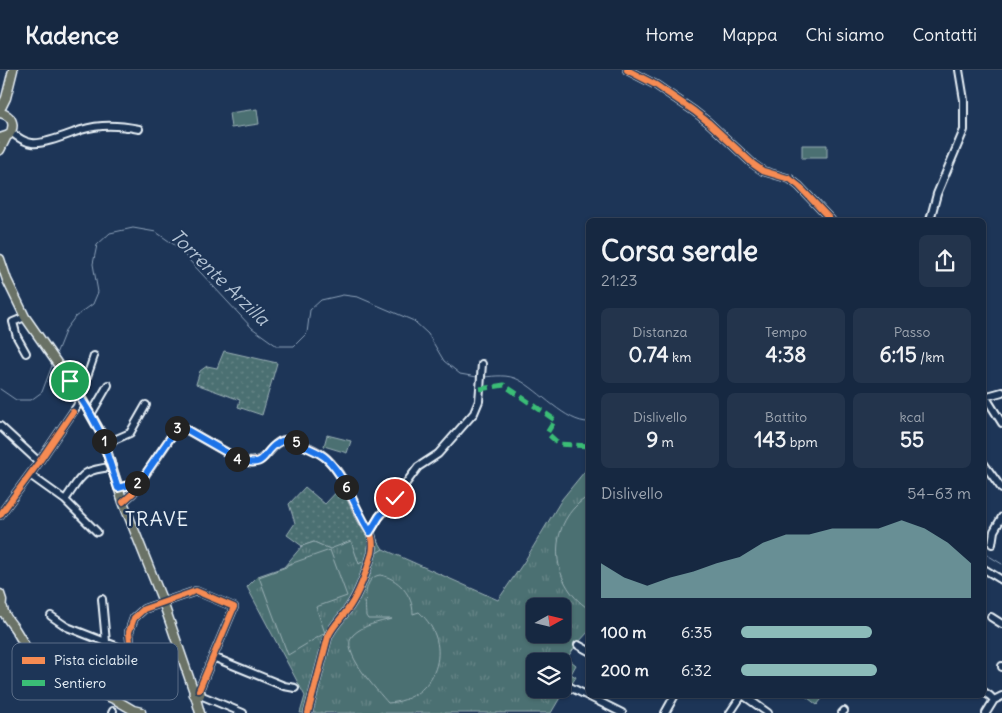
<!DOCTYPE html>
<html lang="it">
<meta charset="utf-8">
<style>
:root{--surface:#162841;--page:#23344c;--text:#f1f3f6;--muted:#9ea6b1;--line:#35445a;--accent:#8bbbb9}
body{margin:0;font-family:Delius,sans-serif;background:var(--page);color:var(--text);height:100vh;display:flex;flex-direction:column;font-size:19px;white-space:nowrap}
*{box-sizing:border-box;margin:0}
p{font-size:16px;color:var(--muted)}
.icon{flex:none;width:28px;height:28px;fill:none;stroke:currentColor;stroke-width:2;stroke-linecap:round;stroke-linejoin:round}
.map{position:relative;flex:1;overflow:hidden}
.side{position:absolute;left:586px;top:148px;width:400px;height:480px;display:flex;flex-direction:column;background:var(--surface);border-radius:8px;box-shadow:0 1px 4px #0004,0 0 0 1px var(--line)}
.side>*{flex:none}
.needle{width:32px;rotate:82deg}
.buttons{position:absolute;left:526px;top:528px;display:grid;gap:10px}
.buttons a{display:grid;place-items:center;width:45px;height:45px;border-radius:8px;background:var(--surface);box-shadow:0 1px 4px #0004,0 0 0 1px var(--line);font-size:25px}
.pin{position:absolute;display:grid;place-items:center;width:42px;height:42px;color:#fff;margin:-21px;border:2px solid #fff;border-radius:50%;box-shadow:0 1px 5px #0007}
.km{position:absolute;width:25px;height:25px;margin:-12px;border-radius:50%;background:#222;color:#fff;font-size:14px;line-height:25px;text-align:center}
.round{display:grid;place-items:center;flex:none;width:52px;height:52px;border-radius:8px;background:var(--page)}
.head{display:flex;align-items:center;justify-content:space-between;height:85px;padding:0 15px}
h1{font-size:28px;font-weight:700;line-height:38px}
.metrics{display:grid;grid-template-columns:repeat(3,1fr);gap:8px;height:85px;padding:5px 15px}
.metrics div{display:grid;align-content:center;border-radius:8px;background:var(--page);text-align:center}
.metrics b{font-size:21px;font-weight:700}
.metrics small{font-size:14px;font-weight:400}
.metrics p{font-size:14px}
.chart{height:140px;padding:10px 15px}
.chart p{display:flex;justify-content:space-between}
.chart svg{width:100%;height:90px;margin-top:5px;fill:var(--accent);opacity:.7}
ul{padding:0 15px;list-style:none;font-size:16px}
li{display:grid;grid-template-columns:80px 60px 1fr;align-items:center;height:38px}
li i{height:12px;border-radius:6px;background:var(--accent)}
header{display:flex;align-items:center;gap:30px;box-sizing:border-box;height:70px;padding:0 25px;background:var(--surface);border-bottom:1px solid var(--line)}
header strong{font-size:24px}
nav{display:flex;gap:28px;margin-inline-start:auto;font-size:18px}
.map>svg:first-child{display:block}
.grass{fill:url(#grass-dots);stroke:#9ab0b5}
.park{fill:url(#park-tufts);stroke:#9ab0b5;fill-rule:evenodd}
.pitch{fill:#4c7072;stroke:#9ab0b5}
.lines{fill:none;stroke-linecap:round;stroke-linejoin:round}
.stream{stroke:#8da2ba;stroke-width:1}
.minor-casing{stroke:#e8f1f8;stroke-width:10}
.major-casing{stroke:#e8f1f8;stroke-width:11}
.minor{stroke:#1d3557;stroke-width:6}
.major{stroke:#6a7266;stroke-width:8}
.quiet{stroke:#3abd76;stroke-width:5;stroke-dasharray:10 5;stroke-linecap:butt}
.cycleway-casing{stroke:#1d3557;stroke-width:9}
.cycleway{stroke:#f68b52;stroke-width:6}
.route-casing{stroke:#fff;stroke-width:10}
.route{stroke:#1a73e8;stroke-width:6}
.labels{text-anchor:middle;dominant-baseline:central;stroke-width:4.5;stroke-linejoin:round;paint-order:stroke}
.water-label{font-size:19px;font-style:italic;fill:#b3c3d4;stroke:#1d3557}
.quarter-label{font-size:20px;letter-spacing:1px;fill:#e8f1f8;stroke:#1d3557}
.key{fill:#1d3557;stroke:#5a6d87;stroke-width:1}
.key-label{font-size:14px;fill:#e8f1f8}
</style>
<header>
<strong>Kadence</strong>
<nav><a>Home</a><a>Mappa</a><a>Chi siamo</a><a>Contatti</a></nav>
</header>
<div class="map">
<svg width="1002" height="643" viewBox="0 0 1002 643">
<defs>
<pattern id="grass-dots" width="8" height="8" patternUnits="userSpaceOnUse" patternTransform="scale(1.25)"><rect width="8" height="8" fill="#4c7072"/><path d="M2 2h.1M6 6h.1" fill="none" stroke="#668587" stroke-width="1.8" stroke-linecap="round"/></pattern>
<pattern id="park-tufts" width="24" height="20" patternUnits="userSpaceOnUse" patternTransform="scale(1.25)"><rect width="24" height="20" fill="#4c7072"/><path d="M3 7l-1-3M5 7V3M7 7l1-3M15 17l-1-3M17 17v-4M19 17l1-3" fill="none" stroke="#668587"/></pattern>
</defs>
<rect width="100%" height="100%" fill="#1d3557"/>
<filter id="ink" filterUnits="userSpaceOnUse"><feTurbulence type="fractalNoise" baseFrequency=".02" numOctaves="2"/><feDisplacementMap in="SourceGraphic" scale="10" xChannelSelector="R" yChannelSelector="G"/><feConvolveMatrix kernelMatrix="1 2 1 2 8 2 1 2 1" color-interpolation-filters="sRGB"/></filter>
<g filter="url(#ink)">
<!-- grass -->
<path class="grass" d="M224,281l53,12 -15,52 -24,-8 2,-7 -44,-16 4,-13 7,-5 10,2z
M343,415l40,64 -24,15 -45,-22 -12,4 -15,-11 8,-12 -6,-19 16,-17 20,17z
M804,625h21l-8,10z"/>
<!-- park -->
<path class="park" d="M589,396v165l-11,12 -11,15 9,7 -5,9 5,3 -5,8 -3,-1 -17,29h-251l5,-17 -58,-109 11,-11 26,-9 18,-21 12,-4 16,7 21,-8 8,23 24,-15 115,51 26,-38 38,-63zM535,536h27v28h-27zM535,591h27v28h-27z"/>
<!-- pitch -->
<path class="pitch" d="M257,39l2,15 -28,4 -2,-15z
M802,75h25v13h-25z
M327,365l24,6 -4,12 -23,-7z
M589,426v113c-41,-26 -43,-88 0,-113z
M330,480l17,46 -31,11 9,26 -37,22 -29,-78 27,-10 1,-2z
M380,505c18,3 33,20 33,39l6,-2c37,33 17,88 -31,91 -10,-12 -50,-53 -35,-68 10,-10 26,-13 39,-16h-24l-2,-3c-1,-13 -3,-39 14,-41z"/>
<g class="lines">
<!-- stream -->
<path class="stream" d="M56,284l10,-25 9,-12 18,-13 5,-12 -5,-28 4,-19 13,-12 23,-5 23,4 20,14 76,82 25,18h17l13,-13 3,-23 11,-10 22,-5 15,2 56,24 14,13 16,27 16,13 17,3
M484,307c11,-1 24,-3 35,3 20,10 47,43 70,42
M0,319l16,11h15l11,-8 11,-29
M984,483l18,11"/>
<defs>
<path id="minor" d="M627,0l29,15 38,26 14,11 45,42 10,7 27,8 9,7 32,34
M11,62c6,5 13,10 21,11 11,2 37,-9 49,-13 20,-6 37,-5 58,-1
M930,150l7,-26 27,-64v-30l-5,-30
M25,247l-12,5 4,15 9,16
M985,326l17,27
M984,327l18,-5
M90,343l3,-2 15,-26
M0,356l39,36
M105,374l25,-11 16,-28
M984,394l18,25
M30,405l35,25 32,32
M118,418l22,-6
M65,430c17,-24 15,-30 47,-33
M123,432l10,-9 44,-65 5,-1 58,33c32,10 29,-26 52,-19 11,3 26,10 34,17 19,17 25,43 37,63 3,6 8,10 9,17 1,4 1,10 0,15 -5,17 -12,38 -22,53 -7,11 -17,19 -22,31l-20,76
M0,445l39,-53 38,-56 17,-50
M370,462l9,-15 16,-19 23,-31 20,-13 36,-41 5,-12 3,-37
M992,474l2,-13 8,-14
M984,499l18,11
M102,529l4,43
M51,546l16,11 64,25
M991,547l11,7
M578,575l11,6
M213,587l71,29 11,2
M1002,597v-1
M568,616l54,27
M135,619l-6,-57 5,-14 10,-9 52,-18 38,16 -35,83
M984,622l6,4 4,4
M200,625l43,18
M743,625l25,18
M112,643l1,-2
M665,643l10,-18
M730,643l12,-18
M842,643l2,-2
M986,643l8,-13 8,-4"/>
<path id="major" d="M0,40l6,-12 7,-28
M0,43c12,2 16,12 9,22l-9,3
M0,80l7,-14
M0,189l7,21 18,37 55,79 21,37 22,69 40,100 31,90
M0,524l2,6 -1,12
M3,538c1,9 7,13 12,21 11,17 14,28 33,41l68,30 17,10 8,2
M193.5 623a3.5 3.5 0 1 1 7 0a3.5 3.5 0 1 1-7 0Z
M195,625l5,18"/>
</defs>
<!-- minor casing -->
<use href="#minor" class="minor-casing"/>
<!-- major casing -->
<use href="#major" class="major-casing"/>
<!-- minor -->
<use href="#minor" class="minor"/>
<!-- major -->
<use href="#major" class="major"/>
<!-- quiet -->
<path class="quiet" d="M480,319l24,-4 51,35 -8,13 12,11 30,2"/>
<defs>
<path id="cycleway" d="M627,0l29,15 38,26 14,11 45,42 10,7 27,8 9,7 32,34
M123,432l10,-9 44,-65 5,-1 58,33c32,10 29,-26 52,-19 11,3 26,10 34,17 19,17 25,43 37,63 3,6 8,10 9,17 1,4 1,10 0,15 -5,17 -12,38 -22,53 -7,11 -17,19 -22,31l-20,76
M0,445l39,-53 34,-50
M135,619l-6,-57 5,-14 10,-9 52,-18 38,16 -35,83"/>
</defs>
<!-- cycleway casing -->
<use href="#cycleway" class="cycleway-casing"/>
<!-- cycleway -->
<use href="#cycleway" class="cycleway"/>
</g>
</g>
<g class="lines" filter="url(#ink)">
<defs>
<path id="route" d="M70,311l20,32 10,19 18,56 22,-6 37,-54 5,-1 58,33c27,9 22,-8 38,-17 7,-5 15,-2 22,1 9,5 20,8 27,15 20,20 28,50 43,73l9,-15 16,-19"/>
</defs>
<!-- route casing -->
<use href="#route" class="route-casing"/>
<!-- route -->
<use href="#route" class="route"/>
</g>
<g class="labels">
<!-- water labels -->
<g class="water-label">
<text transform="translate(220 207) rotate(44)">Torrente Arzilla</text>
</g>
<!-- quarter labels -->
<g class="quarter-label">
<text x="157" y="448">TRAVE</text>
</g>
</g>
<!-- legend -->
<rect x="12" y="573" width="166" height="57" rx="8" class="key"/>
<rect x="22" y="587" width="23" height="7" fill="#f68b52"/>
<rect x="22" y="610" width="23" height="6" fill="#3abd76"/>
<g class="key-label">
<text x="54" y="595">Pista ciclabile</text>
<text x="54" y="618">Sentiero</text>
</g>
</svg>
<div class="buttons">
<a><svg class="needle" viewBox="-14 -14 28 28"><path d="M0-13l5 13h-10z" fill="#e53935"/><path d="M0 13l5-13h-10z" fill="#9ea6b1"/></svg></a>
<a><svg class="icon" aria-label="layers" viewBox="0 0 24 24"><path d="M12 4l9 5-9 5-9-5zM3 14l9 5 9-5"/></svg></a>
</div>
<div class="pin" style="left:70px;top:311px;background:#1e9e55"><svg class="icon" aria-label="arrive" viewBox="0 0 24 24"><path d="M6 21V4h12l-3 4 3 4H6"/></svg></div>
<div class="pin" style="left:395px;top:428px;background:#d93025"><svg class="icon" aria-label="check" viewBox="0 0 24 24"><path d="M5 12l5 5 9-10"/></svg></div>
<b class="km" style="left:104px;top:371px">1</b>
<b class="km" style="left:137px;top:413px">2</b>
<b class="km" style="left:177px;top:358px">3</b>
<b class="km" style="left:237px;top:389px">4</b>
<b class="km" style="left:296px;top:372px">5</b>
<b class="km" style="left:346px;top:417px">6</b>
<section class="side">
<div class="head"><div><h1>Corsa serale</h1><p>21:23</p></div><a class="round"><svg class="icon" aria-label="share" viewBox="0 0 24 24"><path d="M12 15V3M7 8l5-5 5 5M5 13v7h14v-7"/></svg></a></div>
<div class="metrics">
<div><p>Distanza</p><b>0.74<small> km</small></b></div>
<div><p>Tempo</p><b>4:38</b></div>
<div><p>Passo</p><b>6:15<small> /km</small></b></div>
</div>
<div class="metrics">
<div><p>Dislivello</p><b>9<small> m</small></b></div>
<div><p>Battito</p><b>143<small> bpm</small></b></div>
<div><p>kcal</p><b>55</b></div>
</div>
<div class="chart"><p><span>Dislivello</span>54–63 m</p>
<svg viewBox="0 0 160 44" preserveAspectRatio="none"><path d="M0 44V27L10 34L20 38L30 34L40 31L50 27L60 24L70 17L80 13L90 13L100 10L110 10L120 10L130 6L140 10L150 17L160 27V44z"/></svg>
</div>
<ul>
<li><b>100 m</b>6:35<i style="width:57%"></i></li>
<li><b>200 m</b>6:32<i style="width:59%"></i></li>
</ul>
</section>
</div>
